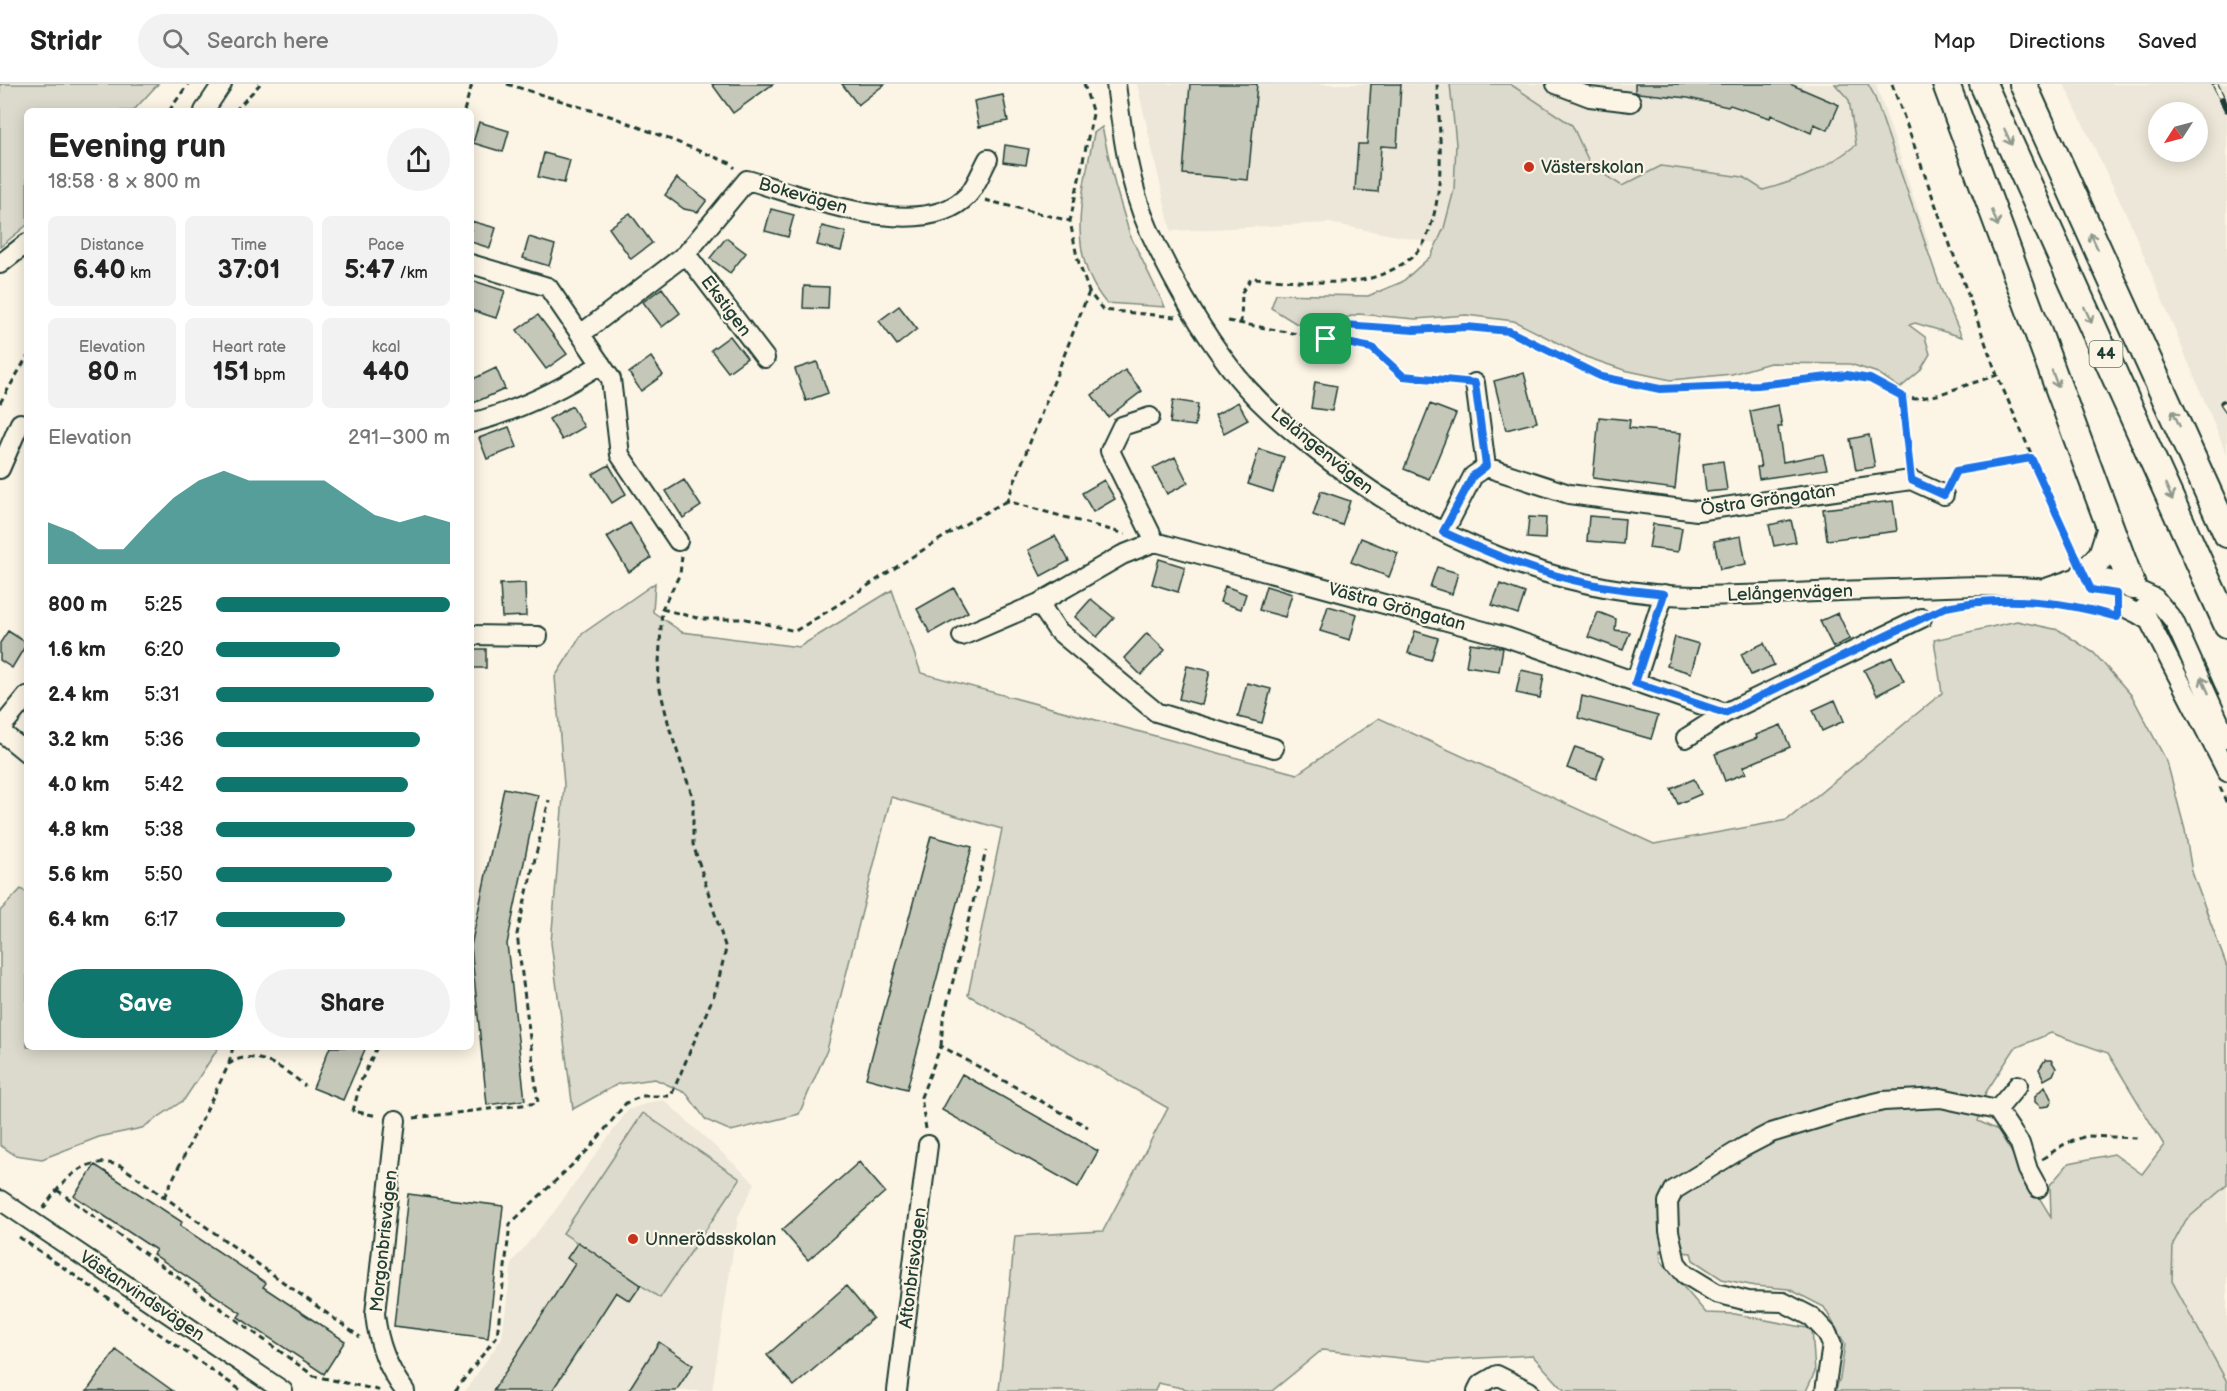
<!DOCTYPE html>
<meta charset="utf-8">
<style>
:root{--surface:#fff;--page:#f2f2f2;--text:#222;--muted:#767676;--line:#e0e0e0;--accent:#0f766e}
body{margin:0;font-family:"Balsamiq Sans",sans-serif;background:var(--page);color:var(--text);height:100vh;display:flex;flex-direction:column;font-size:22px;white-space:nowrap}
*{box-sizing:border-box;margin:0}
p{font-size:20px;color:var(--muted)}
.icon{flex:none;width:33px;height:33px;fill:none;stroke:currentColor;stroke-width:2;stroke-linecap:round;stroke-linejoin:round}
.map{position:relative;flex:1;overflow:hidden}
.side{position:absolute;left:24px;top:24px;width:450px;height:942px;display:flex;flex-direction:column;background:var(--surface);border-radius:9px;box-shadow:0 3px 15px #0003}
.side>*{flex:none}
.needle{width:39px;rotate:234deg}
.buttons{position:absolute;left:2148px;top:18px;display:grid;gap:12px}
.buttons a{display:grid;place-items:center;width:60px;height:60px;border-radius:50%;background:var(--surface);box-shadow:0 3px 15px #0003;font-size:30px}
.pin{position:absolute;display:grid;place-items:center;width:51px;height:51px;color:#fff;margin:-26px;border-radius:12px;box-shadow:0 3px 9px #0006}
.round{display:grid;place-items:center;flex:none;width:63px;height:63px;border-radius:32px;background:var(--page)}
.headline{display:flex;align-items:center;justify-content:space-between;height:102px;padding:0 24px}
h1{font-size:33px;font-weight:800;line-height:45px}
.stats{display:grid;grid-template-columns:repeat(3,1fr);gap:9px;height:102px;padding:6px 24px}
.stats div{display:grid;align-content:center;border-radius:9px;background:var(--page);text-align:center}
.stats b{font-size:26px;font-weight:800}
.stats small{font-size:16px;font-weight:400}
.stats p{font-size:16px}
.chart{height:168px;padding:12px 24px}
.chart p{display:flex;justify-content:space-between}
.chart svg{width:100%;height:108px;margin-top:6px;fill:var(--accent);opacity:.7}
.action{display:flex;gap:12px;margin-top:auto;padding:12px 24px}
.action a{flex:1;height:69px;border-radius:36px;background:var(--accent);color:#fff;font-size:24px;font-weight:800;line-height:69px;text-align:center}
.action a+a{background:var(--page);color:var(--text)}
ul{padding:0 24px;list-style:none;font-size:20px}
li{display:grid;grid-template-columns:96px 72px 1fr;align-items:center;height:45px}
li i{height:15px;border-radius:8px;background:var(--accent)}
header{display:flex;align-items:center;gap:36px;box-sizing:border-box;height:84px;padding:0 30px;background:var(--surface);border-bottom:2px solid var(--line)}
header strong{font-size:28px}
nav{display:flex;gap:33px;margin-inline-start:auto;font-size:21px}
.search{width:420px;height:54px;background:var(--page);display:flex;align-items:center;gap:15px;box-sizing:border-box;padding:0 21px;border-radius:33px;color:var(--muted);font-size:22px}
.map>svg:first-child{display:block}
.built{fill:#ece7d8;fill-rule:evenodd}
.green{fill:#dcdacc;stroke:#7e8c80;stroke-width:1.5;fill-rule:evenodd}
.building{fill:#c5c7b9;stroke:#1f3d34;stroke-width:1.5}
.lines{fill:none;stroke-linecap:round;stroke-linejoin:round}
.minor-casing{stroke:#1f3d34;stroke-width:22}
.highway-casing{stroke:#1f3d34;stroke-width:30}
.path{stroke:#1f3d34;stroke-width:3;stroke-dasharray:6 4.5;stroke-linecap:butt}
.minor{stroke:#fcf5e5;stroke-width:18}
.highway{stroke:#fcf5e5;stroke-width:26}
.rail-casing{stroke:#1f3d34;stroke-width:7}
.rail{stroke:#fcf5e5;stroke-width:4.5;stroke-dasharray:14;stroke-linecap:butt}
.oneway{stroke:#8e998c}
.route-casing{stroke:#fff;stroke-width:12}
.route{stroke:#1a73e8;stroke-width:8}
.poi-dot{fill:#c8321e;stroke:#fcf5e5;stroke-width:2}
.labels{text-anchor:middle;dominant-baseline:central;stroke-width:4.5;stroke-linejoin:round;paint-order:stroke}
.shield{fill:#fcf5e5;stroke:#617469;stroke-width:1.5}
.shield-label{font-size:16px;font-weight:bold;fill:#1f3d34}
.poi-label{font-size:18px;fill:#1f3d34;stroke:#fcf5e5;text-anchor:start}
.street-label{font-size:18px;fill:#1f3d34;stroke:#fcf5e5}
</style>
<header>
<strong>Stridr</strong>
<div class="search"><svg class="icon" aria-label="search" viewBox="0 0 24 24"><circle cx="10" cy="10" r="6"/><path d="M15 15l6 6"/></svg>Search here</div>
<nav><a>Map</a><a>Directions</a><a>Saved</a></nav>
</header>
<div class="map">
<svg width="2227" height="1307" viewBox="0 0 2227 1307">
<rect width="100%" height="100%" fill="#fcf5e5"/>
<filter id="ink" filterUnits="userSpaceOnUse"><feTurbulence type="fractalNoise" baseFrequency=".0167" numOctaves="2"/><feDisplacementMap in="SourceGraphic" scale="12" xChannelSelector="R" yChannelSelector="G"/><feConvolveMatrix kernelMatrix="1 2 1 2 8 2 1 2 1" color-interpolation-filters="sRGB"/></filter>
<g filter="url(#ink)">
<!-- built -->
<path class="built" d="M1137,0h739l55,166 -81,65 -352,-60 -169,-32 -158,8z
M2064,0h163v371l-98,-235zM2198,28v40h-40v-40z
M664,1016l91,83 -17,34 -26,174h-247l37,-53 10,-76 42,-50 74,-102 23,-8z
M2227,1101v197l-55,-101 1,-37 13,-24z"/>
<!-- green -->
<path class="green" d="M0,0h158l-25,27h-106v114l-27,22z
M1450,0h60l62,41 19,41 31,20 39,-20 82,11 20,13c40,-11 60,-20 93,-45l-7,-45 -14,-16h33l6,11 67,194 21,48 -47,-14 -6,2 16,12 5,17 -10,17 -20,17 -22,-15 -28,-9 -80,-1 -38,11 -61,6 -47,-10 -38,-13 -72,-36 -48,-6 -50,4 -58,-5 -32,10h-29l-26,-16 5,-14 92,2 34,-14 29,-26 13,-28 10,-38 2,-46z
M1102,43l13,58 15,50 35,72 -59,-4c-42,-51 -23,-111 -12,-170z
M655,499l-2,29 29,20 117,15 93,-57 29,83 376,101 82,-56 275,126 133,-24 155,-127 -8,-53 83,-19 42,9 35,23 38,43 35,66 18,68 7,42 35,95v218l-41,35 -13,24 -1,37 55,101v9h-392l5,-13 5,-34 -21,-37 -35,-18 -34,-3 -33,-7 -29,-19 -2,-7 -31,-3 1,11 45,52 29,1 77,15 3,43 -9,19h-241l-33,-36 -102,6 -108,-11 -50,41h-76l-38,-8 -3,8h-156l16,-155 88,-5 65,-123 -200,-113 34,-166 -111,-32 -64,253 -28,64 -68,17 -25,-11 -20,-27 -31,-14 -37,5 -45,25 -22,-166 13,-158 -9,-108 27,-43zM2051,949l57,20 56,92 -22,29 -28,-20 -45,9 -19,22 1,32 -53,-87 -20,-9 8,-29 29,-44z
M21,805l6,4v154h192l-35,53 -42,28 -43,9 -57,22 -27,-4 -15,-10v-234z
M643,1029l97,66 -80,119 -97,-65z"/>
<!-- building -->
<path class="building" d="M712,0h61l-40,29z
M842,0h43l-27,21z
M1190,0h67l-9,96 -65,-6z
M1371,0h30l-4,63 -16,-1 -3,46 -23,-2 3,-46h9z
M1635,0h155l49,21 -11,25 -14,-6 -3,9 -40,-18 -1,3 -40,-13 -2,2 -40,-9 -50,-5 -3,-1z
M1003,11l5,26 -29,6 -5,-26z
M479,38l30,9 -6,21 -30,-9z
M1005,61l24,4 -3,16 -23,-3z
M544,69l26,7 -6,23 -26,-6z
M677,94l30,22 -9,12 -14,-3 -19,-14z
M771,125l23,6 -6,22 -23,-6z
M630,129l22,30 -21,16 -22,-31z
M471,137l25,7 -6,20 -19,-6z
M822,142l24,6 -5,19 -24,-6z
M529,153l26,8 -6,21 -26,-8z
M726,154l20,15 -16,20 -20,-15z
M471,196l34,11 -9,27 -25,-8z
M804,202l25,1 -1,22 -25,-1z
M662,204l18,25 -18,14 -19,-25z
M899,222l18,23 -20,16 -18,-24z
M538,231l29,39 -21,15 -29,-39z
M730,252l17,22 -19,14 -17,-22z
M651,273l12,18 -22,16 -12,-18z
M817,278l11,31 -22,8 -11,-32z
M496,284l9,21 -34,15v-24z
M1125,286l17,21 -34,26 -16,-22z
M1524,289l13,49 -31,8 -12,-49z
M1315,298l22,4 -5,25 -21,-3z
M1173,316l25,4 -3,22 -25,-3z
M1238,318l10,18 -24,13 -9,-18z
M1430,320l26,10 -27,65 -25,-10z
M1778,321l4,22h-4l5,35 40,-8 4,15 -68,10 -2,-12h4l-11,-56z
M572,322l12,21 -22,13 -13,-21z
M1599,333l31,3 -1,8 52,5 -6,56 -82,-11z
M509,343l8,20 -30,12 -8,-21z
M1869,351l6,32 -19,3 -6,-31z
M1259,365l25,8 -11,35 -25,-8z
M1175,373l13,26 -21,11 -14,-26z
M1723,377l4,29 -21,2 -3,-28z
M609,381l17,29 -14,9 -19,-29z
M684,396l17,26 -18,12 -17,-27z
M1104,396l11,19 -22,13 -11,-19z
M1321,407l29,10 -8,24 -29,-10z
M1893,417l4,30 -70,9 -4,-31z
M1589,432l36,3 -2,25 -36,-3z
M1529,433l17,1 -1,21 -18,-1z
M1791,436l5,22 -22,4 -5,-21z
M630,439l21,35 -22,14 -22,-35z
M1653,440l29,4 -4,24 -29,-4z
M1055,452l14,25 -28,15 -13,-26z
M1741,452l5,28 -26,5 -6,-28z
M1361,454l37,15 -9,24 -38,-15z
M1159,475l26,8 -7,25 -26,-8z
M1437,483l21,6 -6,21 -22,-7z
M525,499l1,33 -24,1 -2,-33z
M1500,500l25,9 -7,21 -26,-9z
M1225,502l21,8 -5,15 -21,-7z
M1266,502l26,8 -7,23 -26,-7z
M954,504l14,24 -38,21 -13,-24z
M1091,515l23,19 -17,19 -22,-20z
M1328,522l29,8 -7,26 -30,-9z
M1598,528l18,7 -1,11 15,2 -7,18 -35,-13z
M1838,529l12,26 -17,8 -13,-26z
M8,547l19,12 -15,25 -12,-8v-17z
M1415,547l23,7 -7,22 -23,-7z
M1147,549l18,17 -24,25 -17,-17z
M1675,553l24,7 -8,29 -24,-7z
M1470,559l33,5 -4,23 -33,-5z
M1764,559l10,22 -23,10 -10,-21z
M471,565h15v19h-15z
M1892,573l12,24 -27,14 -13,-25z
M1187,582l23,5 -8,34 -23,-6z
M1521,586l23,5 -4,23 -24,-5z
M1247,599l24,6 -9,34 -24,-6z
M1582,612l76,20 -7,23 -73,-21z
M1835,616l9,21 -22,10 -9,-21z
M1781,641l9,22 -47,20 3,6 -21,8 -10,-27 42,-16 -1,-3z
M1575,663l29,10 -8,22 -29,-11z
M1694,695l7,15 -23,10 -7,-15z
M504,704l34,7 -31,149 18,156 -38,5 -16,-159z
M931,752l41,11 -65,242 -41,-11z
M330,963h36l-23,53 -30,-12z
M2045,976h6l5,8 -3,7 -9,5 -5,-11z
M962,990l136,77 -20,36 -136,-77z
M2045,1002l7,15 -3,5 -8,1 -6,-5v-6z
M859,1078l26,30 -77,68 -26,-30z
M95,1081l87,57 -2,4 86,57 -3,4 82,54 -21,33 -86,-57 3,-4 -88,-59 3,-4 -82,-54z
M408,1110l95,12 -15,132 -94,-12z
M578,1158l63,43 -11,16 -14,-9 -64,99h-59l82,-127 -8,-6z
M846,1202l27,32 -79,68 -27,-31z
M659,1258l34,23 -17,26h-48z
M116,1266l57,41h-86z"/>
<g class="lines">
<defs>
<path id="minor" d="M1116,0c6,48 13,102 33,146 22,47 49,95 80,136 24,33 57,61 89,86 108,86 245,145 385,144 63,-1 126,-5 189,-7 76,-3 192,-12 256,31
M1556,0l34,13 41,5
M204,27l18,-27
M686,170l79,104
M0,180l27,-21
M471,180l77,23 63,92 9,76 58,86
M581,250l105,-80 61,-74c55,15 175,65 221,15 8,-9 14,-25 20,-36
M1150,333l-28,9 -12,25 45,91
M471,339c47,-12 89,-33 130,-59
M1486,383l83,27 128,17 214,-31 33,15
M0,385l20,-46
M1444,448l29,-56 13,-9 -11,-84
M2046,504l38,-13 36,7 35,16 19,23 53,118
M1039,519l18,27 99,82 118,36
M2143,525l84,163
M471,551l67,1
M962,552l77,-33 83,-48 33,-13 351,95 219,76
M1635,599l29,-89
M0,645l27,-33
M0,647l27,22
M1686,654l39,-25 197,-95
M1997,1026l23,34 8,26 10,18
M396,1036l-21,194c3,29 12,54 30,77
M0,1116l283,191
M897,1307l31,-246
M1477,1307l3,-6 17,-10 32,16
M1825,1307l7,-46 -5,-12 -15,-16 -29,-15 -35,-1 -32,-8 -31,-19 -9,-11 -7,-32 -1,-29 6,-12 70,-43 27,-14 75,-23 37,-9 58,-3 56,12 21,-25"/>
<path id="highway" d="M1946,0l186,502
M1983,0l244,540
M2023,0l204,450
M2084,491l18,-20 8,-25"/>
</defs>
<!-- minor casing -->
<use href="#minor" class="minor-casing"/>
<!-- highway casing -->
<use href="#highway" class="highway-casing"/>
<!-- path -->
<path class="path" d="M507,0l106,33 117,46 5,5
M1084,0l9,30 -23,107 7,36 12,35 14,18 73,7
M1892,0l105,291 78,180
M169,27l19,-27
M235,27l25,-27
M464,27l8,-27
M985,116l85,21
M1089,208l-82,209 118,33
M1228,237l144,27 31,28 56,5
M1241,240l1,-32 9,-14c36,1 85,9 120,0 20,-6 45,-18 55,-39 20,-47 14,-105 11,-155
M1326,255l18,-14 70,5 53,-3 42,4 93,46 59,12 97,-4 88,-10 24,4 32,18 14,2 21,-4 60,-20
M1902,313l7,66
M0,319l27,-46
M1952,397l4,-10 75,-13
M662,525l39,10h45l49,12c72,-42 138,-92 212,-130
M2220,703l7,17
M941,962l2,-26 43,-169
M377,963l-16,34 -8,30 25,5
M229,979l4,-16
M414,1034l124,-15 -21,-169 32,-134
M926,1045l-5,-32 20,-51 147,81
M2042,1075l21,-14 23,-9 53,2
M57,1106l257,186 68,15
M164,1113l65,-133c24,-18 58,6 76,22
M43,1125c19,-28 42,-56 78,-43l239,171
M19,1153l223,154
M455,1307l42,-55 13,-112 80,-76 36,-45 16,-7h29l45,-106 10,-41 -33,-105v-46l-23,-68 -12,-49 4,-72 18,-35 2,-18"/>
<!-- minor -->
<use href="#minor" class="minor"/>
<!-- highway -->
<use href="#highway" class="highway"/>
<defs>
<path id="rail" d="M2215,0l12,25
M2223,319l4,6"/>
</defs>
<!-- rail casing -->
<use href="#rail" class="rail-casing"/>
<!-- rail -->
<use href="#rail" class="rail"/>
</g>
<!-- one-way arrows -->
<defs><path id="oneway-shaft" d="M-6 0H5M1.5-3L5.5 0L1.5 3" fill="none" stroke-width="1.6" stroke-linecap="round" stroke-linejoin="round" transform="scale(1.5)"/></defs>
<g class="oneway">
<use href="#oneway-shaft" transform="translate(2008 53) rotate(66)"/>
<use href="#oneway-shaft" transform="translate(1995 134) rotate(70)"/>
<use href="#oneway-shaft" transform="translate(2094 157) rotate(-115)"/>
<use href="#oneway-shaft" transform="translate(2088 231) rotate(65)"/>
<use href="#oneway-shaft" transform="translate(2055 295) rotate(70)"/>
<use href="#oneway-shaft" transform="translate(2176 334) rotate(-114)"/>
<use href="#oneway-shaft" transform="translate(2169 408) rotate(66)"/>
<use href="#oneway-shaft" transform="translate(2205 601) rotate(-114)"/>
</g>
</g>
<g class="lines" filter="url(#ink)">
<defs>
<path id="route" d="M1344,241l70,5 53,-3 42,4 93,46 58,12 98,-4 88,-10 24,4 32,17 9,84 33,15 12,-24 75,-13 60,132 26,4v23c-53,-16 -117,-22 -171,-10l-221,106 -90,-30 29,-89c-25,-3 -49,-5 -73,-10 -52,-10 -100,-30 -148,-52l30,-56 13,-10 -11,-83 -72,-7 -31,-28 -46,-9z"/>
</defs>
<!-- route casing -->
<use href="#route" class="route-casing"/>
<!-- route -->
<use href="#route" class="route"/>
</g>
<!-- markers -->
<g class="poi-dot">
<circle cx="1529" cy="83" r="6"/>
<circle cx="633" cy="1155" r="6"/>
</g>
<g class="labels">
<!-- shield labels -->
<rect class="shield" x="2089.5" y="257" width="33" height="26" rx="4.5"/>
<g class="shield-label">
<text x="2106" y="270">44</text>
</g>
<!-- poi labels -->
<g class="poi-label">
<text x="1541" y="83">Västerskolan</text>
<text x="645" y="1155">Unnerödsskolan</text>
</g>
<!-- street labels -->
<g class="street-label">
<text transform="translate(803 112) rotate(16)">Bokevägen</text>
<text transform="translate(726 222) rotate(53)">Ekstigen</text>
<text transform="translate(1322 367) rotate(39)">Lelångenvägen</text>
<text transform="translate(1768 416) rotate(-8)">Östra Gröngatan</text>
<text transform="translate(1790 509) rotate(-2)">Lelångenvägen</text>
<text transform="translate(1397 523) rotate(15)">Västra Gröngatan</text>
<text transform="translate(384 1157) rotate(-84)">Morgonbrisvägen</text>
<text transform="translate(913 1184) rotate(-83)">Aftonbrisvägen</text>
<text transform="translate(142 1212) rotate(34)">Västanvindsvägen</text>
</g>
</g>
</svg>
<div class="buttons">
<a><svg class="needle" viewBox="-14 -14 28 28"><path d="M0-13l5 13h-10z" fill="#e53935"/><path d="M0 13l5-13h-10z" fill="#767676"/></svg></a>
</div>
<div class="pin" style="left:1326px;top:255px;background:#1e9e55"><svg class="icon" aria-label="arrive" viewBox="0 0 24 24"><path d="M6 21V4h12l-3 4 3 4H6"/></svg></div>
<section class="side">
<div class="headline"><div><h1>Evening run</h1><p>18:58 · 8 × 800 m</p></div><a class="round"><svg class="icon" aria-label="share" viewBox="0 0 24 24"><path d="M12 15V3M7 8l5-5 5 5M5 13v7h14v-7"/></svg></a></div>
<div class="stats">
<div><p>Distance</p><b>6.40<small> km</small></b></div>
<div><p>Time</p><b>37:01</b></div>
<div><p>Pace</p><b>5:47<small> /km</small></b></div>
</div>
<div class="stats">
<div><p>Elevation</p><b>80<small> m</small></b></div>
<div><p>Heart rate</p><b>151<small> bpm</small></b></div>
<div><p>kcal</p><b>440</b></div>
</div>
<div class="chart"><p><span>Elevation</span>291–300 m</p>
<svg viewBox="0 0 160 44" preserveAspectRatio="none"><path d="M0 44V27L10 31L20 38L30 38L40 27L50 17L60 10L70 6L80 10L90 10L100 10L110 10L120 17L130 24L140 27L150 24L160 27V44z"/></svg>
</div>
<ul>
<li><b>800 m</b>5:25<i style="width:100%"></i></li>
<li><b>1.6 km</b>6:20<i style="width:53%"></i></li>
<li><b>2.4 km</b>5:31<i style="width:93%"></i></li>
<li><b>3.2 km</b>5:36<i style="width:87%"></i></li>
<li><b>4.0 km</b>5:42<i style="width:82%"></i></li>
<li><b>4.8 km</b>5:38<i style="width:85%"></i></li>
<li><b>5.6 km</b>5:50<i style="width:75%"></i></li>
<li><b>6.4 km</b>6:17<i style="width:55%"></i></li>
</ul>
<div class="action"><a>Save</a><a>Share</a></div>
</section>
</div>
